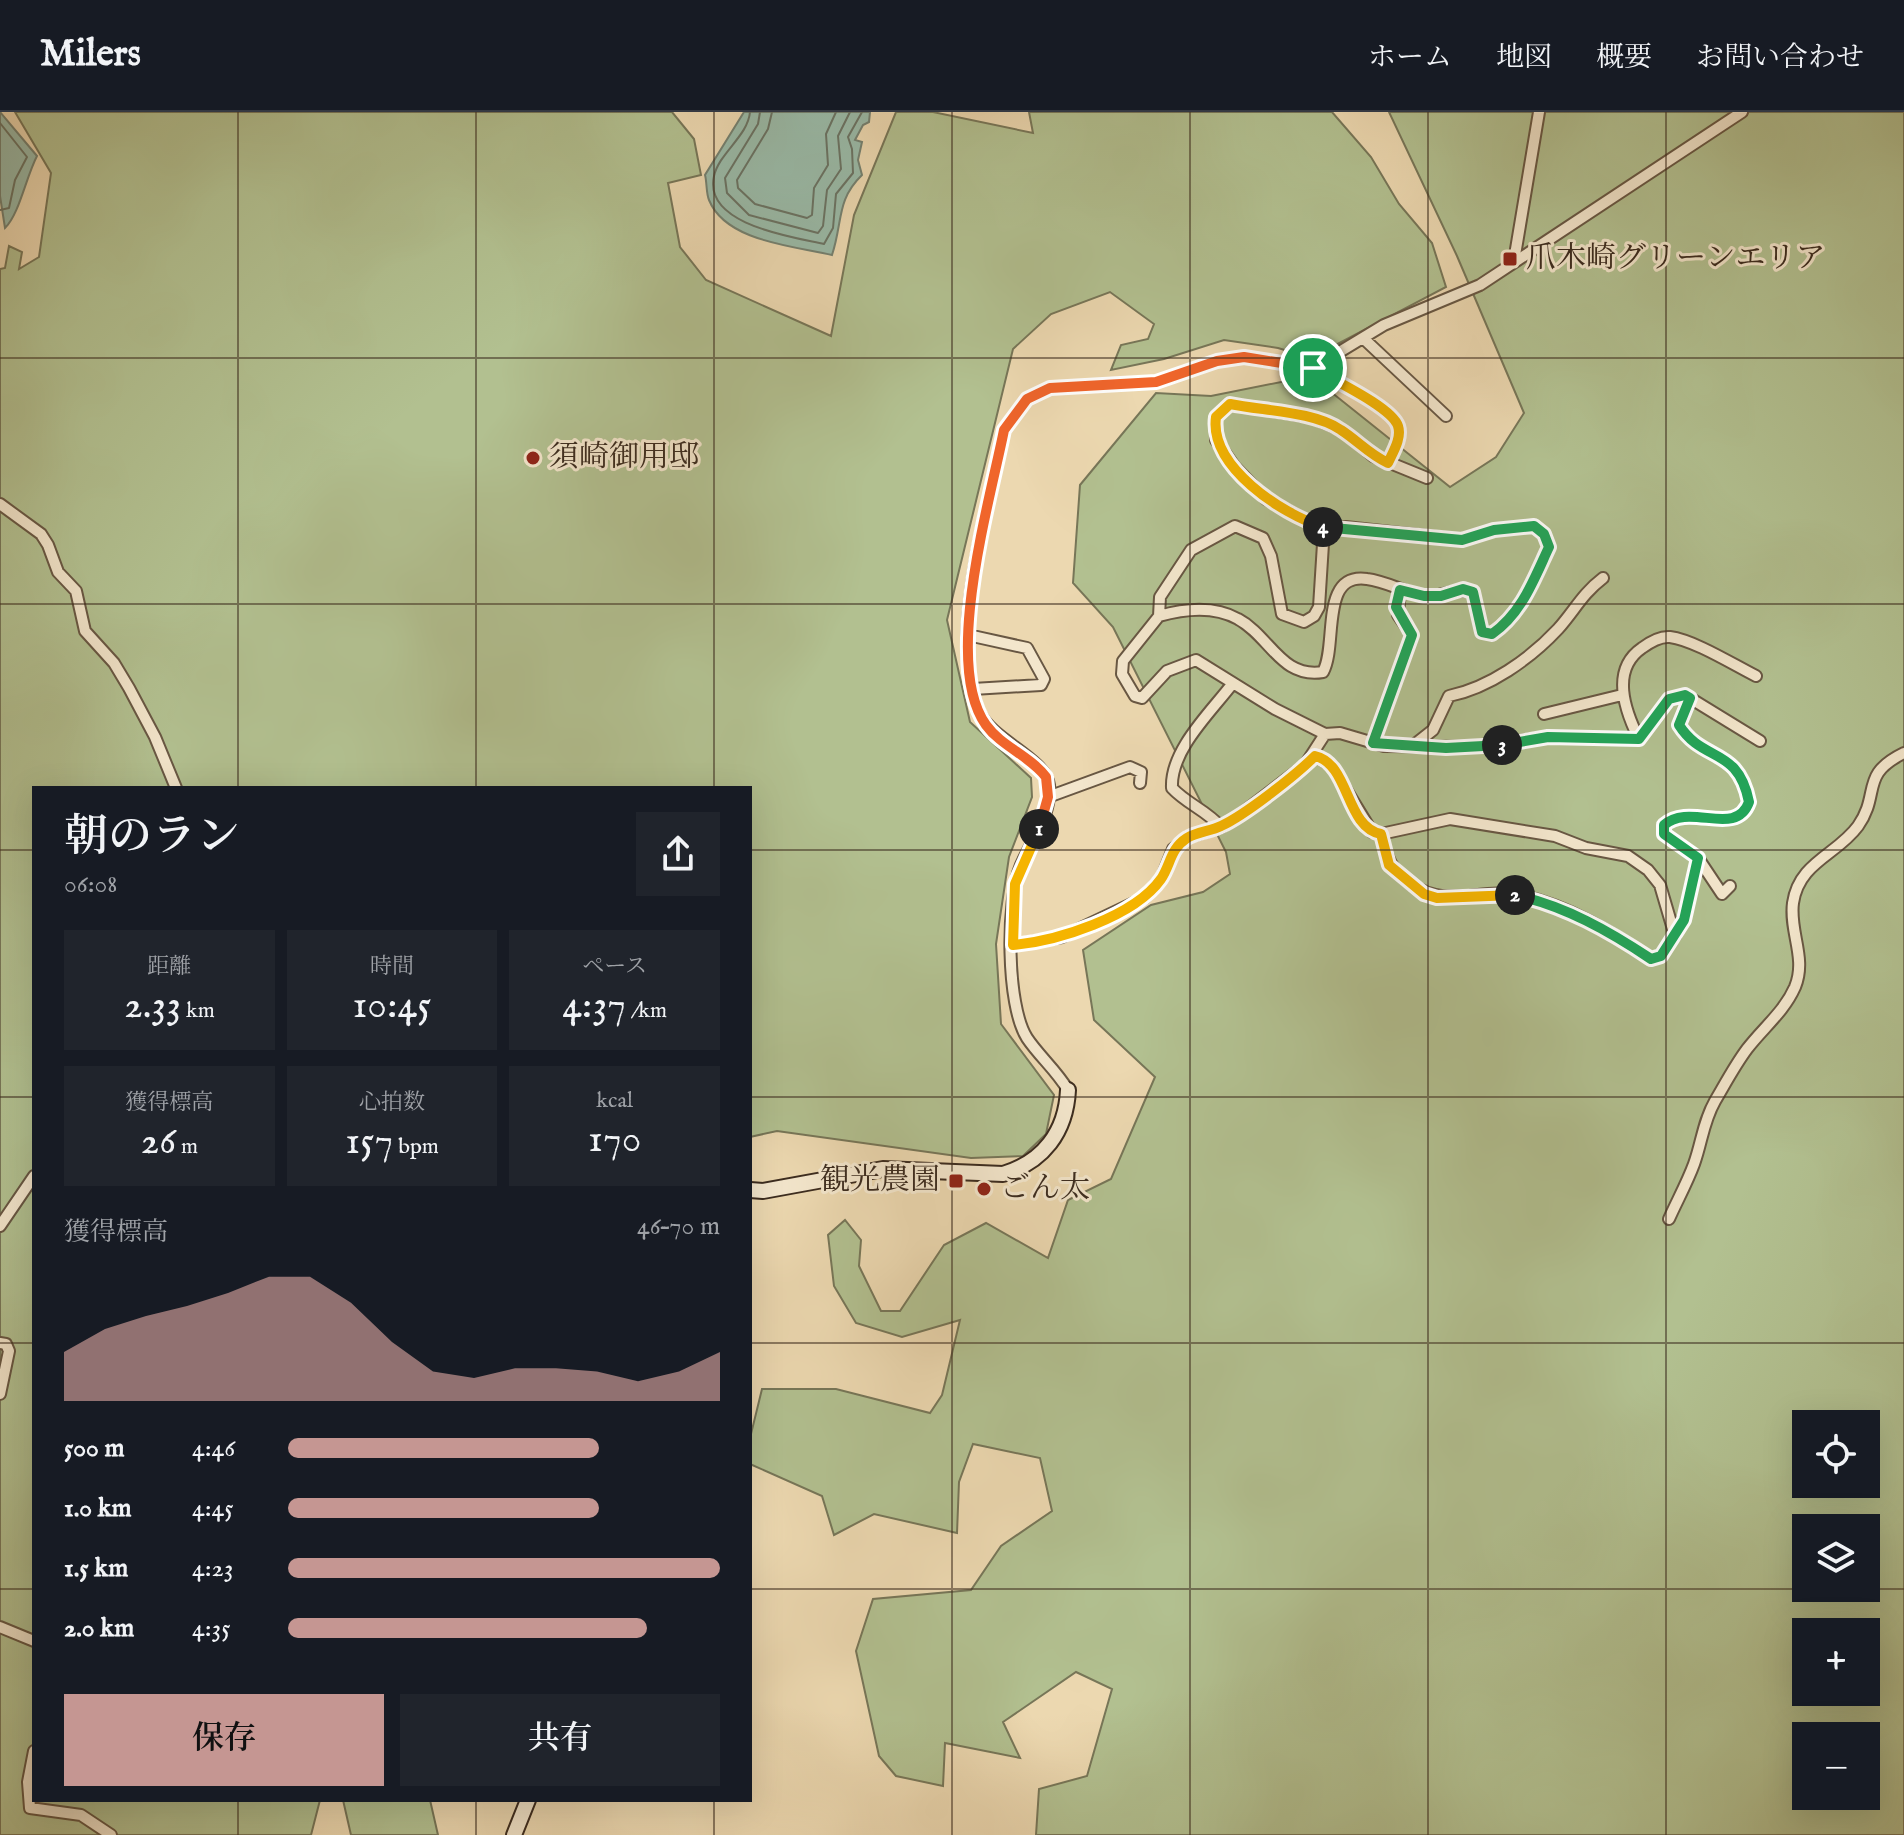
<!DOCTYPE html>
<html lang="ja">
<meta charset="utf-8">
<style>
:root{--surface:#171b24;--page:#20242c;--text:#f1f3f6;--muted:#9ea1a6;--line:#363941;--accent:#c59692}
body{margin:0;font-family:"IM FELL English","Noto Serif JP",serif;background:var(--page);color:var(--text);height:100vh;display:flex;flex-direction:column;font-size:30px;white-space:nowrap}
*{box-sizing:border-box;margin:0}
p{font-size:26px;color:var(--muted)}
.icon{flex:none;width:44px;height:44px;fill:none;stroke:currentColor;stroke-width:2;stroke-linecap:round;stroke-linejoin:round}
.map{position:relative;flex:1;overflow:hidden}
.panel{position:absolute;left:32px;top:674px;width:720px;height:1016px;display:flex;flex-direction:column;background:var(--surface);border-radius:0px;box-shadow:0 8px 32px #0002}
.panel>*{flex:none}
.fabs{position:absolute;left:1792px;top:1298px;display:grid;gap:16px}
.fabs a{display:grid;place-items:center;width:88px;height:88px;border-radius:0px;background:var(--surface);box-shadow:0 8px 32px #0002;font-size:40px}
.pin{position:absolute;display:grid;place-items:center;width:68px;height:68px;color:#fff;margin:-34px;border:4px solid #fff;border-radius:50%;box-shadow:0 2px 8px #0007}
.km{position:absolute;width:40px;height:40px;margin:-20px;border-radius:50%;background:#222;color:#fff;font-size:22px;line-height:40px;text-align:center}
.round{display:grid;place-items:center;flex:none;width:84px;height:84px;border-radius:0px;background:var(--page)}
.summary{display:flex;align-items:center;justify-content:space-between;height:136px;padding:0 32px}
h1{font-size:44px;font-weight:600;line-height:60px}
.figures{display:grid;grid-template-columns:repeat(3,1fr);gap:12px;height:136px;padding:8px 32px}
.figures div{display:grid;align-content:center;border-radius:0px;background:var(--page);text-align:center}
.figures b{font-size:40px;font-weight:600}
.figures small{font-size:22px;font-weight:400}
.figures p{font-size:22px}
.chart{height:224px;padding:16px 32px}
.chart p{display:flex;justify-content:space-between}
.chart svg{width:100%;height:144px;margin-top:8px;fill:var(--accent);opacity:.7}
.cta{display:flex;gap:16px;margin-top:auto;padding:16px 32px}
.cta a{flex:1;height:92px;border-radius:0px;background:var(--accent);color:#111;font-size:32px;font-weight:600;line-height:92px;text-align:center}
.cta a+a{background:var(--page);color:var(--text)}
ul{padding:0 32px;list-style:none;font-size:26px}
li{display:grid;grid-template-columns:128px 96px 1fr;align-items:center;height:60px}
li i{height:20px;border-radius:10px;background:var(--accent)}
header{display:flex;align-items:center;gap:48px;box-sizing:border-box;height:112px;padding:0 40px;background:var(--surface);border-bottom:2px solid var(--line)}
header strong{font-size:38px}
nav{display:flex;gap:44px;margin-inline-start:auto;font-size:28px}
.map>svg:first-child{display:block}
.green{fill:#b2c090;stroke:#777658;stroke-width:2;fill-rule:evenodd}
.water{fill:#99baa8;stroke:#748171;stroke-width:2}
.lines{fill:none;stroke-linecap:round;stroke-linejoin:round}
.shore{stroke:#6a7364;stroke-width:2}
.minor-casing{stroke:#685743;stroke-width:14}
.secondary-casing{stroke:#3c2c1f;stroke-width:18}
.minor{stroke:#f3e6cc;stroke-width:10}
.secondary{stroke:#f3e6cc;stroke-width:14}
.split-1-casing{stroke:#fff;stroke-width:16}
.split-2-casing{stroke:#fff;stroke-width:16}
.split-3-casing{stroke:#fff;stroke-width:16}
.split-4-casing{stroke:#fff;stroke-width:16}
.split-5-casing{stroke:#fff;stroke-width:16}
.split-1{stroke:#f0652b;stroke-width:10}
.split-2{stroke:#f5b400;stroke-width:10}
.split-3{stroke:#22a559;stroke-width:10}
.split-4{stroke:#22a559;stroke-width:10}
.split-5{stroke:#f5b400;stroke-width:10}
.grid{fill:none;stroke:#3c2c1f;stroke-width:2;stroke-opacity:0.55}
.poi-dot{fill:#8f2418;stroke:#f3e6cc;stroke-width:3}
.labels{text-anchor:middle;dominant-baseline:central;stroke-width:6;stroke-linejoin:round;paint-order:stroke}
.poi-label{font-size:30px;fill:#3c2c1f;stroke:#f3e6cc;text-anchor:start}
</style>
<header>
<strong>Milers</strong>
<nav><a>ホーム</a><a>地図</a><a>概要</a><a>お問い合わせ</a></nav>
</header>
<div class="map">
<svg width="1904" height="1723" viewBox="0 0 1904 1723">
<rect width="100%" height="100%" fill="#ecd8b0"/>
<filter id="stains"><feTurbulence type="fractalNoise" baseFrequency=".0025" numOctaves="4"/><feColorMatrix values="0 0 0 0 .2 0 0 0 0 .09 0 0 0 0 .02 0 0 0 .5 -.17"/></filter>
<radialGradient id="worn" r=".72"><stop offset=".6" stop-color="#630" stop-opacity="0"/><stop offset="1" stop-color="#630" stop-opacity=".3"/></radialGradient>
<!-- green -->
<path class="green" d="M15,0h657l22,27 7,36 -33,8 12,64 26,33 125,56 23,-121 42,-103h37l100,21 -4,-21h303l39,45 28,47 33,39 14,44 -135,71 -33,-10 -54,-8 -60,19 -53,11 10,-25 27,-6 6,-15 -44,-32 -59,22 -38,35 -66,271 23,102 61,56 1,19 -23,60 -13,87 5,80 53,71 -8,39 -23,22 -52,2 -194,-27 -27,6v-349h-716v1012h286l-9,35h-311v-1566l5,-1 4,-22 13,6 -3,17 20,-12 12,-84z
M1389,0h515v1723h-868l3,-46 48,-13 25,-87 -36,-17 -73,50 17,36 -75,-15 -2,43 -47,-10 -17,-20 -23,-105 17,-52 98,-9 30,-44 51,-35 -12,-53 -67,-14 -14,38 -2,51 -83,-19 -40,21 -12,-39 -72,-32v-26l12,-49h74l94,24 12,-18 18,-75 -58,17 -46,-14 -22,-37 -6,-51 17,-15 16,20 -2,26 22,45h19l44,-66 42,-22 62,35 20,-58 43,-21 44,-102 -61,-57 -11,-70 68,-45 52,-13 27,-18 -4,-22 -113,-225 -40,-44 7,-98 76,-92 55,3 100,-20 139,111 46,-30 28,-44 -67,-157zM1806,1312h60v60h-60zM1806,1416h60v60h-60zM1806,1520h60v60h-60zM1806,1624h60v60h-60z
M343,1688h87l8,35h-87z"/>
<!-- water -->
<path class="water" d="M0,0l37,44c-11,21 -18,59 -32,72l-5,-32z
M744,0h126l-1,10 -6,3 -8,15 7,2 -4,18 4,15c-26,25 -19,47 -30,80 -37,-9 -106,-13 -123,-55 -3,-7 -2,-18 -4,-25z"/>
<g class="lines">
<!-- shore -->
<path class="shore" d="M750,0c-2,24 -31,41 -36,64 -11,49 79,61 110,68l9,-16 3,-34 17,-21 -1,-24 -4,-12 14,-25
M760,0l-2,12 -33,54 2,15 22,22 69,18 5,-7 4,-36 14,-21 -3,-33 12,-24
M772,0l-4,17 -31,51 1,8 17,16 52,14 5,-3 2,-27 14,-23 -2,-31 10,-22
M0,11l27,34 -12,23 -6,28 -9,2"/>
<defs>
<path id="minor" d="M1514,149l25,-149
M1363,226l83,78
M1313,256c19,11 79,39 85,58 4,12 -5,26 -10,37
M0,392l41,30 7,11 10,27 18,19 9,40 29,32 15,25 26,49 21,51
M1324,416l-5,79 -5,9 -10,6 -22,-8 -11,-58 -8,-18 -28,-12 -44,24 -31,47 -1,19 -36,45 -1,13 13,22 7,2 25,-27 29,-11 79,49 50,25 15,-1 44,13 91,1 73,-10 91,2
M1159,504c25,-7 54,-11 79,3 32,17 43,60 85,53 15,-27 -4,-100 44,-93 18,2 35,12 52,16 20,5 36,-9 54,-3l9,40 10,2c31,-21 42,-55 57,-87l-5,-13 -10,-8 -40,4 -32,10 -116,-13 -22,1 -13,-5 -45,-24 -32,-33 -18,-26v-23l14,-13 81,13 31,13 31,26 54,22
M968,523l59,13 17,31 -3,6 -68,4
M1544,602l78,-19
M1639,627c-14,-28 -29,-69 3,-91 8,-6 18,-12 28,-11 24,3 64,28 86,39
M1639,627l30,-40 16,-4 75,46
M1373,631l39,-108 -14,-20 2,-25
M1414,633l19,-15 16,-34c40,-8 81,-37 109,-67 17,-19 24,-35 45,-51
M1315,644l16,9 41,67 9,2 69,-15 105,17 31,12 42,8 20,14 12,15 15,51
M1048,685l82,-30 11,5 -1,11
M1221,715c-15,-17 -34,-23 -49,-39 -2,-38 39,-76 61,-105
M1381,722c6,24 10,36 30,50 34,25 69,4 107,11 48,9 93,37 133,64l10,-3 23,-36 14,-62 -34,-24v-9c26,-23 71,13 85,-23 -11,-56 -46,-39 -70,-77l11,-27
M1698,746l24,36 8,-8
M1013,833l49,-8 82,-39 18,-21 11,-28 15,-12 33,-10 16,-10 68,-52 20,-31
M1068,978c-12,-20 -29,-34 -41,-52 -21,-33 -21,-138 -6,-173 11,-25 31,-51 28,-80 -4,-27 -57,-45 -70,-73 -32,-72 10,-206 25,-282l23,-31 23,-11 106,-6 61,-21 27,-4 69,11 71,-43 96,-40 262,-173
M1669,1107c8,-18 18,-36 25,-55 8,-22 9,-42 21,-63 10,-17 20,-36 32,-52 16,-21 37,-37 48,-62 12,-29 -6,-55 -2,-84 6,-41 44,-48 65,-77 23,-33 1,-51 46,-73
M0,1114l34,-50
M0,1231l6,1 3,7 -9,43
M0,1515l34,14
M34,1639l-6,31 2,26 51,7 30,20"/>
<path id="secondary" d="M750,1078l13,1 120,-22 120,5c40,-12 63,-42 65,-84
M514,1723l14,-35"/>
</defs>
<!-- minor casing -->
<use href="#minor" class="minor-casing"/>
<!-- secondary casing -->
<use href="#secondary" class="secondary-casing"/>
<!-- minor -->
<use href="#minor" class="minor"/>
<!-- secondary -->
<use href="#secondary" class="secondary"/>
</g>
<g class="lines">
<defs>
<path id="split-1" d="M1039,717l9,-32 -2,-20c-16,-21 -45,-31 -60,-52 -44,-61 4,-224 18,-295l23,-31 23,-11 106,-6 61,-21 27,-4 69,11"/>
<path id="split-2" d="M1039,717l-24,55 -2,61c44,-4 121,-28 148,-66 10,-15 9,-30 26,-41 10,-6 24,-7 34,-12 24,-11 75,-51 94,-70 35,8 30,71 66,78l8,31 35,29 13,4 78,-3"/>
<path id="split-3" d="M1502,633l46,-8 91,2 30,-40 16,-4 5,3 -11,27c24,38 59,21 70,77 -13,36 -59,0 -85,23v9l34,24 -14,62 -23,36 -10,3c-42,-28 -86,-53 -136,-64"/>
<path id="split-4" d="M1323,415l139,13 32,-10 40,-4 10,8 5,13c-15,32 -27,66 -57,87l-10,-2 -9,-40 -10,-3 -22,7h-17l-24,-6 -4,17 16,28 -39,108 73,5 56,-3"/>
<path id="split-5" d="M1313,256c18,11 79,39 85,58 4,12 -5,26 -10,37 -19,-9 -30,-22 -47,-33 -27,-19 -78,-19 -111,-26l-14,13c-7,49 65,97 107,110"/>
</defs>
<!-- split-1 casing -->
<use href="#split-1" class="split-1-casing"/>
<!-- split-2 casing -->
<use href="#split-2" class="split-2-casing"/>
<!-- split-3 casing -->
<use href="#split-3" class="split-3-casing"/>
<!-- split-4 casing -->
<use href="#split-4" class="split-4-casing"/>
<!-- split-5 casing -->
<use href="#split-5" class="split-5-casing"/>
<!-- split-1 -->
<use href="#split-1" class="split-1"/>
<!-- split-2 -->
<use href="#split-2" class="split-2"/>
<!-- split-3 -->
<use href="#split-3" class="split-3"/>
<!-- split-4 -->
<use href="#split-4" class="split-4"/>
<!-- split-5 -->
<use href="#split-5" class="split-5"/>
</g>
<!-- grid -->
<path class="grid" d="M238,0v676M476,0v676M714,0v676M952,0v1723M1190,0v1723M1428,0v1723M1666,0v1723M0,246h1904M0,492h1904M0,738h34M750,738h1154M0,985h34M750,985h1154M0,1231h34M750,1231h1154M0,1477h34M750,1477h1154M238,1688v35M476,1688v35M714,1688v35"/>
<!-- markers -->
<g class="poi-dot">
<rect x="1502" y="139" width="16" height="16" rx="4"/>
<circle cx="533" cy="346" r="8"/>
<rect x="948" y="1061" width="16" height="16" rx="4"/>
<circle cx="984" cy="1077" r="8"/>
</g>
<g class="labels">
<!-- poi labels -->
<g class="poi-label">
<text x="1526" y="147">爪木崎グリーンエリア</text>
<text x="549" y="346">須崎御用邸</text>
<text x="940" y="1069" text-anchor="end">観光農園</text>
<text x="1000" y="1077">ごん太</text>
</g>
</g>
<rect width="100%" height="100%" filter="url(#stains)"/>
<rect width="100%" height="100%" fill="url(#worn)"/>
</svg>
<div class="fabs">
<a><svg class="icon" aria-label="locate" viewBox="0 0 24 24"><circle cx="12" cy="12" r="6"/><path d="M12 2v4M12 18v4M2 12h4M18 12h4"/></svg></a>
<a><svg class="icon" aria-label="layers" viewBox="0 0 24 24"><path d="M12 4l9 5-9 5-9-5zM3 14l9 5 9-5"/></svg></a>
<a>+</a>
<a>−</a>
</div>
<div class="pin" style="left:1313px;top:256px;background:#1e9e55"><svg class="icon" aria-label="arrive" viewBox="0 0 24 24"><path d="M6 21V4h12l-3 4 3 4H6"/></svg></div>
<b class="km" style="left:1039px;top:717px">1</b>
<b class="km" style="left:1515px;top:783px">2</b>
<b class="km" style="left:1502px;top:633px">3</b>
<b class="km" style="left:1323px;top:415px">4</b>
<section class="panel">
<div class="summary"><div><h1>朝のラン</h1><p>06:08</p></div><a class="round"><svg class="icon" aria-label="share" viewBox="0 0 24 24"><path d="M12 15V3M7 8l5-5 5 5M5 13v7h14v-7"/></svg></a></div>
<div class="figures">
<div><p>距離</p><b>2.33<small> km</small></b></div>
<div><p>時間</p><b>10:45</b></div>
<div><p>ペース</p><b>4:37<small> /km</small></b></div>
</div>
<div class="figures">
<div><p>獲得標高</p><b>26<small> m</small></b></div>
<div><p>心拍数</p><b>157<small> bpm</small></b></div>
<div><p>kcal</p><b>170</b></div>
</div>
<div class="chart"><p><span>獲得標高</span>46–70 m</p>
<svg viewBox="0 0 160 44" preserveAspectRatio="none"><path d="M0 44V29L10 22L20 18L30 15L40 11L50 6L60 6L70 14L80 26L90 35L100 37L110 34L120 34L130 35L140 38L150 35L160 29V44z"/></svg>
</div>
<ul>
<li><b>500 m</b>4:46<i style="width:72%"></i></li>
<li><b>1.0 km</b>4:45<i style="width:72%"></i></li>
<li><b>1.5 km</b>4:23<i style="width:100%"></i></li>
<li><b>2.0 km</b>4:35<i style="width:83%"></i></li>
</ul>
<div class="cta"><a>保存</a><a>共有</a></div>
</section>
</div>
